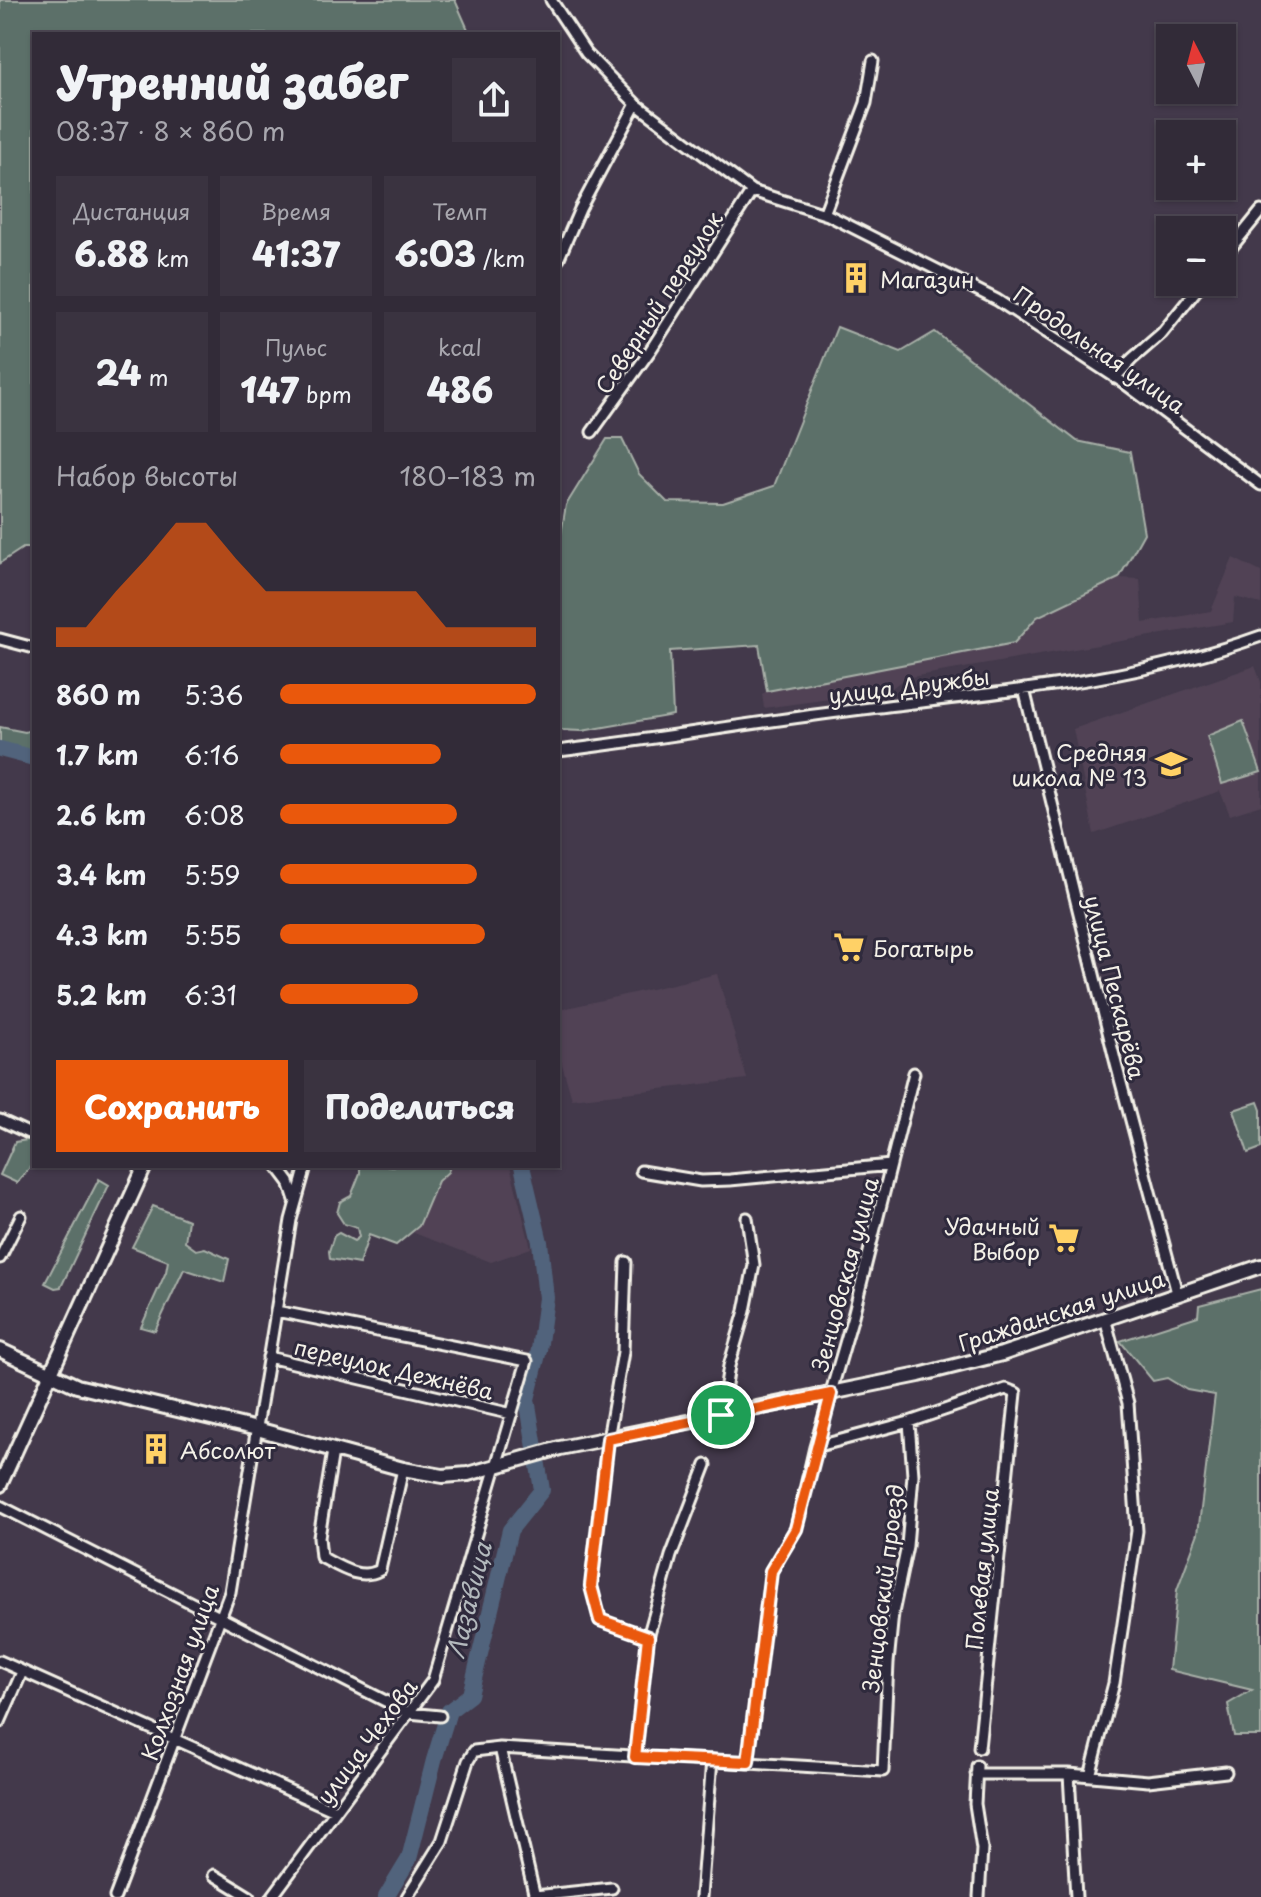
<!DOCTYPE html>
<html lang="ru">
<meta charset="utf-8">
<style>
:root{--surface:#322b38;--page:#3a3340;--text:#f1f3f6;--muted:#a8a7ae;--line:#4d4753;--accent:#ea580c}
body{margin:0;font-family:"Playpen Sans",sans-serif;background:var(--page);color:var(--text);height:100vh;display:flex;flex-direction:column;font-size:30px;white-space:nowrap}
*{box-sizing:border-box;margin:0}
p{font-size:26px;color:var(--muted)}
.icon{flex:none;width:44px;height:44px;fill:none;stroke:currentColor;stroke-width:2;stroke-linecap:round;stroke-linejoin:round}
.map{position:relative;flex:1;overflow:hidden}
.panel{position:absolute;left:32px;top:32px;width:528px;height:1136px;display:flex;flex-direction:column;background:var(--surface);border-radius:0px;box-shadow:0 2px 6px #0004,0 0 0 2px var(--line)}
.panel>*{flex:none}
.needle{width:52px;rotate:354deg}
.buttons{position:absolute;left:1156px;top:24px;display:grid;gap:16px}
.buttons a{display:grid;place-items:center;width:80px;height:80px;border-radius:0px;background:var(--surface);box-shadow:0 2px 6px #0004,0 0 0 2px var(--line);font-size:40px}
.pin{position:absolute;display:grid;place-items:center;width:68px;height:68px;color:#fff;margin:-34px;border:4px solid #fff;border-radius:50%;box-shadow:0 2px 8px #0007}
.round{display:grid;place-items:center;flex:none;width:84px;height:84px;border-radius:0px;background:var(--page)}
.headline{display:flex;align-items:center;justify-content:space-between;height:136px;padding:0 24px}
h1{font-size:44px;font-weight:800;line-height:60px}
.metrics{display:grid;grid-template-columns:repeat(3,1fr);gap:12px;height:136px;padding:8px 24px}
.metrics div{display:grid;align-content:center;border-radius:0px;background:var(--page);text-align:center}
.metrics b{font-size:34px;font-weight:800}
.metrics small{font-size:22px;font-weight:400}
.metrics p{font-size:22px}
.chart{height:224px;padding:16px 24px}
.chart p{display:flex;justify-content:space-between}
.chart svg{width:100%;height:144px;margin-top:8px;fill:var(--accent);opacity:.7}
.button{display:flex;gap:16px;margin-top:auto;padding:16px 24px}
.button a{flex:1;height:92px;border-radius:0px;background:var(--accent);color:#fff;font-size:32px;font-weight:800;line-height:92px;text-align:center}
.button a+a{background:var(--page);color:var(--text)}
ul{padding:0 24px;list-style:none;font-size:26px}
li{display:grid;grid-template-columns:128px 96px 1fr;align-items:center;height:60px}
li i{height:20px;border-radius:10px;background:var(--accent)}
.map>svg:first-child{display:block}
.built{fill:#514355}
.green{fill:#5b7069;stroke:#a8b0a8;stroke-width:2}
.lines{fill:none;stroke-linecap:round;stroke-linejoin:round}
.river{stroke:#51647c;stroke-width:16}
.street-casing{stroke:#f4f1e8;stroke-width:15}
.secondary-casing{stroke:#f4f1e8;stroke-width:18}
.street{stroke:#2f2a3d;stroke-width:9}
.secondary{stroke:#2f2a3d;stroke-width:12}
.route-casing{stroke:#fff;stroke-width:16}
.route{stroke:#ea580c;stroke-width:10}
.labels{text-anchor:middle;dominant-baseline:central;stroke-width:6;stroke-linejoin:round;paint-order:stroke}
.poi-label{font-size:22px;fill:#f4f1e8;stroke:#2f2a3d;text-anchor:start}
.street-label{font-size:22px;fill:#f4f1e8;stroke:#2f2a3d}
.water-label{font-size:24px;font-style:italic;fill:#b3b9bd;stroke:#2f2a3d}
</style>
<div class="map">
<svg width="1261" height="1897" viewBox="0 0 1261 1897">
<rect width="100%" height="100%" fill="#43394b"/>
<filter id="ink" filterUnits="userSpaceOnUse"><feTurbulence type="fractalNoise" baseFrequency=".0125" numOctaves="2"/><feDisplacementMap in="SourceGraphic" scale="16" xChannelSelector="R" yChannelSelector="G"/><feConvolveMatrix kernelMatrix="1 2 1 2 8 2 1 2 1" color-interpolation-filters="sRGB"/></filter>
<g filter="url(#ink)">
<!-- built -->
<path class="built" d="M1233,558l28,14v32l-26,-7 -2,25 -328,56 -17,13 -124,17 -2,-14 5,-3 247,-48 23,-26 82,-39 21,1 3,44 68,-12z
M1255,666l6,16v123l-31,10 -10,-24 -126,43 -21,-105z
M717,974l30,105 -175,20 -14,-49v-40z
M427,1166h83l21,82 -40,14 -77,-29z"/>
<!-- green -->
<path class="green" d="M0,0h455l15,34h-436v514h-11l-23,15z
M837,327l64,25 34,-20 142,109 53,11 14,81 -25,45 -82,39 -23,26 -247,48 -8,-46 -89,6 3,64 -91,16 -24,-1v-178l8,-47 41,-66h15l17,35 28,28 56,1 51,-17z
M1243,721l18,51 -39,12 -15,-48z
M0,727l25,5 9,-3v32l-34,-8z
M1258,1102l3,8v38l-13,5 -14,-43z
M34,1139v24l-17,20 -17,-8 15,-33z
M360,1166h90l-2,6 -10,9 -19,45 -23,19 -27,-10 -10,29 -29,-5 -1,-8 5,-15 5,-3 15,8 5,-4 -2,-9 -13,-4 -7,-11 3,-11 11,-6 9,-23z
M99,1179l10,6 -48,102 -6,1 -10,-5z
M153,1206l35,14 -3,22 11,8 9,-2 24,11 -5,23 -40,-13 -29,62 -14,-4 25,-55 2,-11 -36,-14z
M1261,1289v447h-27l-6,-32 24,-14 -83,-20 8,-80 21,-57 17,-138 -28,-5 -20,-12 -14,3 -33,-40 78,-25 1,-11z"/>
<g class="lines">
<!-- river -->
<path class="river" d="M0,749l34,9
M386,1897l23,-38 25,-99 15,-49 21,-16 40,-165 32,-40 -15,-91 12,-49 7,-52 -6,-56 -18,-76"/>
<defs>
<path id="street" d="M551,0l35,53 50,51 116,87 76,24 169,85 127,83 137,102
M824,214l42,-111 7,-42
M1222,259l39,-48
M558,260l22,-51 56,-105
M1115,378l17,-19 30,-26 41,-51
M592,432l58,-81 102,-160
M0,639l34,9
M1024,689l92,375 61,229
M558,751c99,-12 197,-29 296,-41 136,-17 277,-27 407,-74
M0,1120l28,13
M277,1166l12,16 6,18
M641,1171l60,10 29,-1 161,-15
M0,1258l21,-42
M626,1262l-3,90 -15,87 -17,147 9,34 48,17
M268,1357l244,57
M721,1415l8,-49 16,-55 9,-46 -7,-47
M815,1447l94,-25 97,-33 10,4 -37,355
M333,1451l-14,86 2,20c19,10 39,24 59,13l23,-101
M0,1506l409,207 31,3
M0,1661l335,150
M0,1722l22,-50
M500,1748l35,149
M635,1757l13,-120 23,-81 35,-91
M748,1762l23,-191 25,-42 19,-82 38,-131 61,-243
M977,1766l-2,38 7,45 -3,48
M976,1774h93l79,7 78,-9
M1069,1774l7,123
M1090,1776l24,-93 23,-152 -9,-128 -23,-85
M214,1875l36,22
M535,1896l77,-8
M115,1897l115,-305 61,-372 15,-54
M272,1897l161,-217 94,-319 -251,-50
M407,1897l35,-56 26,-80 6,-10 26,-3 383,23 5,-108 5,-50 14,-67 6,-71 -4,-53
M701,1897l11,-137"/>
<path id="secondary" d="M0,1350l77,36 180,43 146,40 40,7 25,-2 92,-26 359,-73 83,-21 259,-88
M0,1485l145,-319"/>
</defs>
<!-- street casing -->
<use href="#street" class="street-casing"/>
<!-- secondary casing -->
<use href="#secondary" class="secondary-casing"/>
<!-- street -->
<use href="#street" class="street"/>
<!-- secondary -->
<use href="#secondary" class="secondary"/>
</g>
</g>
<g class="lines" filter="url(#ink)">
<defs>
<path id="route" d="M831,1394l-35,135 -25,42 -23,191 -113,-5 13,-120 -48,-17 -9,-34 17,-147z"/>
</defs>
<!-- route casing -->
<use href="#route" class="route-casing"/>
<!-- route -->
<use href="#route" class="route"/>
</g>
<!-- icons -->
<defs>
<symbol id="building-bare" viewBox="-9 -9 18 18"><path d="M-4-6H4V6H1V3H-1V6H-4ZM-2.5-4.3h1.7v1.8h-1.7ZM.8-4.3h1.7v1.8H.8ZM-2.5-1h1.7V.8h-1.7ZM.8-1h1.7V.8H.8Z" fill="#ffd166" stroke="#2f2a3d" stroke-width="2.5" paint-order="stroke"/></symbol>
<symbol id="school-bare" viewBox="-9 -9 18 18"><path d="M0-5L7-2L0 1L-7-2ZM-4 1L0 2.5L4 1V4Q0 6-4 4Z" fill="#ffd166" stroke="#2f2a3d" stroke-width="2.5" paint-order="stroke"/></symbol>
<symbol id="supermarket-bare" viewBox="-9 -9 18 18"><path d="M-6-5.5h2.5l.6 2H6L4.5 2H-2.5L-4.4-4H-6ZM-1.5 3.2a1.3 1.3 0 1 0 .1 0ZM3 3.2a1.3 1.3 0 1 0 .1 0Z" fill="#ffd166" stroke="#2f2a3d" stroke-width="2.5" paint-order="stroke"/></symbol>
</defs>
<g fill-rule="evenodd">
<use href="#building-bare" x="834" y="256" width="44" height="44"/>
<use href="#school-bare" x="1149" y="742" width="44" height="44"/>
<use href="#supermarket-bare" x="827" y="925" width="44" height="44"/>
<use href="#supermarket-bare" x="1042" y="1216" width="44" height="44"/>
<use href="#building-bare" x="134" y="1427" width="44" height="44"/>
</g>
<g class="labels">
<!-- poi labels -->
<g class="poi-label">
<text x="880" y="278">Магазин</text>
<text x="1147" y="751" text-anchor="end">Средняя<tspan x="1147" dy="25">школа № 13</tspan></text>
<text x="873" y="947">Богатырь</text>
<text x="1040" y="1225" text-anchor="end">Удачный<tspan x="1040" dy="25">Выбор</tspan></text>
<text x="180" y="1449">Абсолют</text>
</g>
<!-- street labels -->
<g class="street-label">
<text transform="translate(658 302) rotate(-57)">Северный переулок</text>
<text transform="translate(1100 349) rotate(35)">Продольная улица</text>
<text transform="translate(909 685) rotate(-7)">улица Дружбы</text>
<text transform="translate(1116 987) rotate(76)">улица Пескарёва</text>
<text transform="translate(844 1274) rotate(-75)">Зенцовская улица</text>
<text transform="translate(1061 1310) rotate(-18)">Гражданская улица</text>
<text transform="translate(394 1368) rotate(13)">переулок Дежнёва</text>
<text transform="translate(981 1569) rotate(-84)">Полевая улица</text>
<text transform="translate(882 1588) rotate(-83)">Зенцовский проезд</text>
<text transform="translate(179 1672) rotate(-70)">Колхозная улица</text>
<text transform="translate(366 1741) rotate(-53)">улица Чехова</text>
</g>
<!-- water labels -->
<g class="water-label">
<text transform="translate(468 1600) rotate(-76)">Лазавица</text>
</g>
</g>
</svg>
<div class="buttons">
<a><svg class="needle" viewBox="-14 -14 28 28"><path d="M0-13l5 13h-10z" fill="#e53935"/><path d="M0 13l5-13h-10z" fill="#a8a7ae"/></svg></a>
<a>+</a>
<a>−</a>
</div>
<div class="pin" style="left:721px;top:1415px;background:#1e9e55"><svg class="icon" aria-label="arrive" viewBox="0 0 24 24"><path d="M6 21V4h12l-3 4 3 4H6"/></svg></div>
<section class="panel">
<div class="headline"><div><h1>Утренний забег</h1><p>08:37 · 8 × 860 m</p></div><a class="round"><svg class="icon" aria-label="share" viewBox="0 0 24 24"><path d="M12 15V3M7 8l5-5 5 5M5 13v7h14v-7"/></svg></a></div>
<div class="metrics">
<div><p>Дистанция</p><b>6.88<small> km</small></b></div>
<div><p>Время</p><b>41:37</b></div>
<div><p>Темп</p><b>6:03<small> /km</small></b></div>
</div>
<div class="metrics">
<div><b>24<small> m</small></b></div>
<div><p>Пульс</p><b>147<small> bpm</small></b></div>
<div><p>kcal</p><b>486</b></div>
</div>
<div class="chart"><p><span>Набор высоты</span>180–183 m</p>
<svg viewBox="0 0 160 44" preserveAspectRatio="none"><path d="M0 44V38L10 38L20 27L30 17L40 6L50 6L60 17L70 27L80 27L90 27L100 27L110 27L120 27L130 38L140 38L150 38L160 38V44z"/></svg>
</div>
<ul>
<li><b>860 m</b>5:36<i style="width:100%"></i></li>
<li><b>1.7 km</b>6:16<i style="width:63%"></i></li>
<li><b>2.6 km</b>6:08<i style="width:69%"></i></li>
<li><b>3.4 km</b>5:59<i style="width:77%"></i></li>
<li><b>4.3 km</b>5:55<i style="width:80%"></i></li>
<li><b>5.2 km</b>6:31<i style="width:54%"></i></li>
</ul>
<div class="button"><a>Сохранить</a><a>Поделиться</a></div>
</section>
</div>
